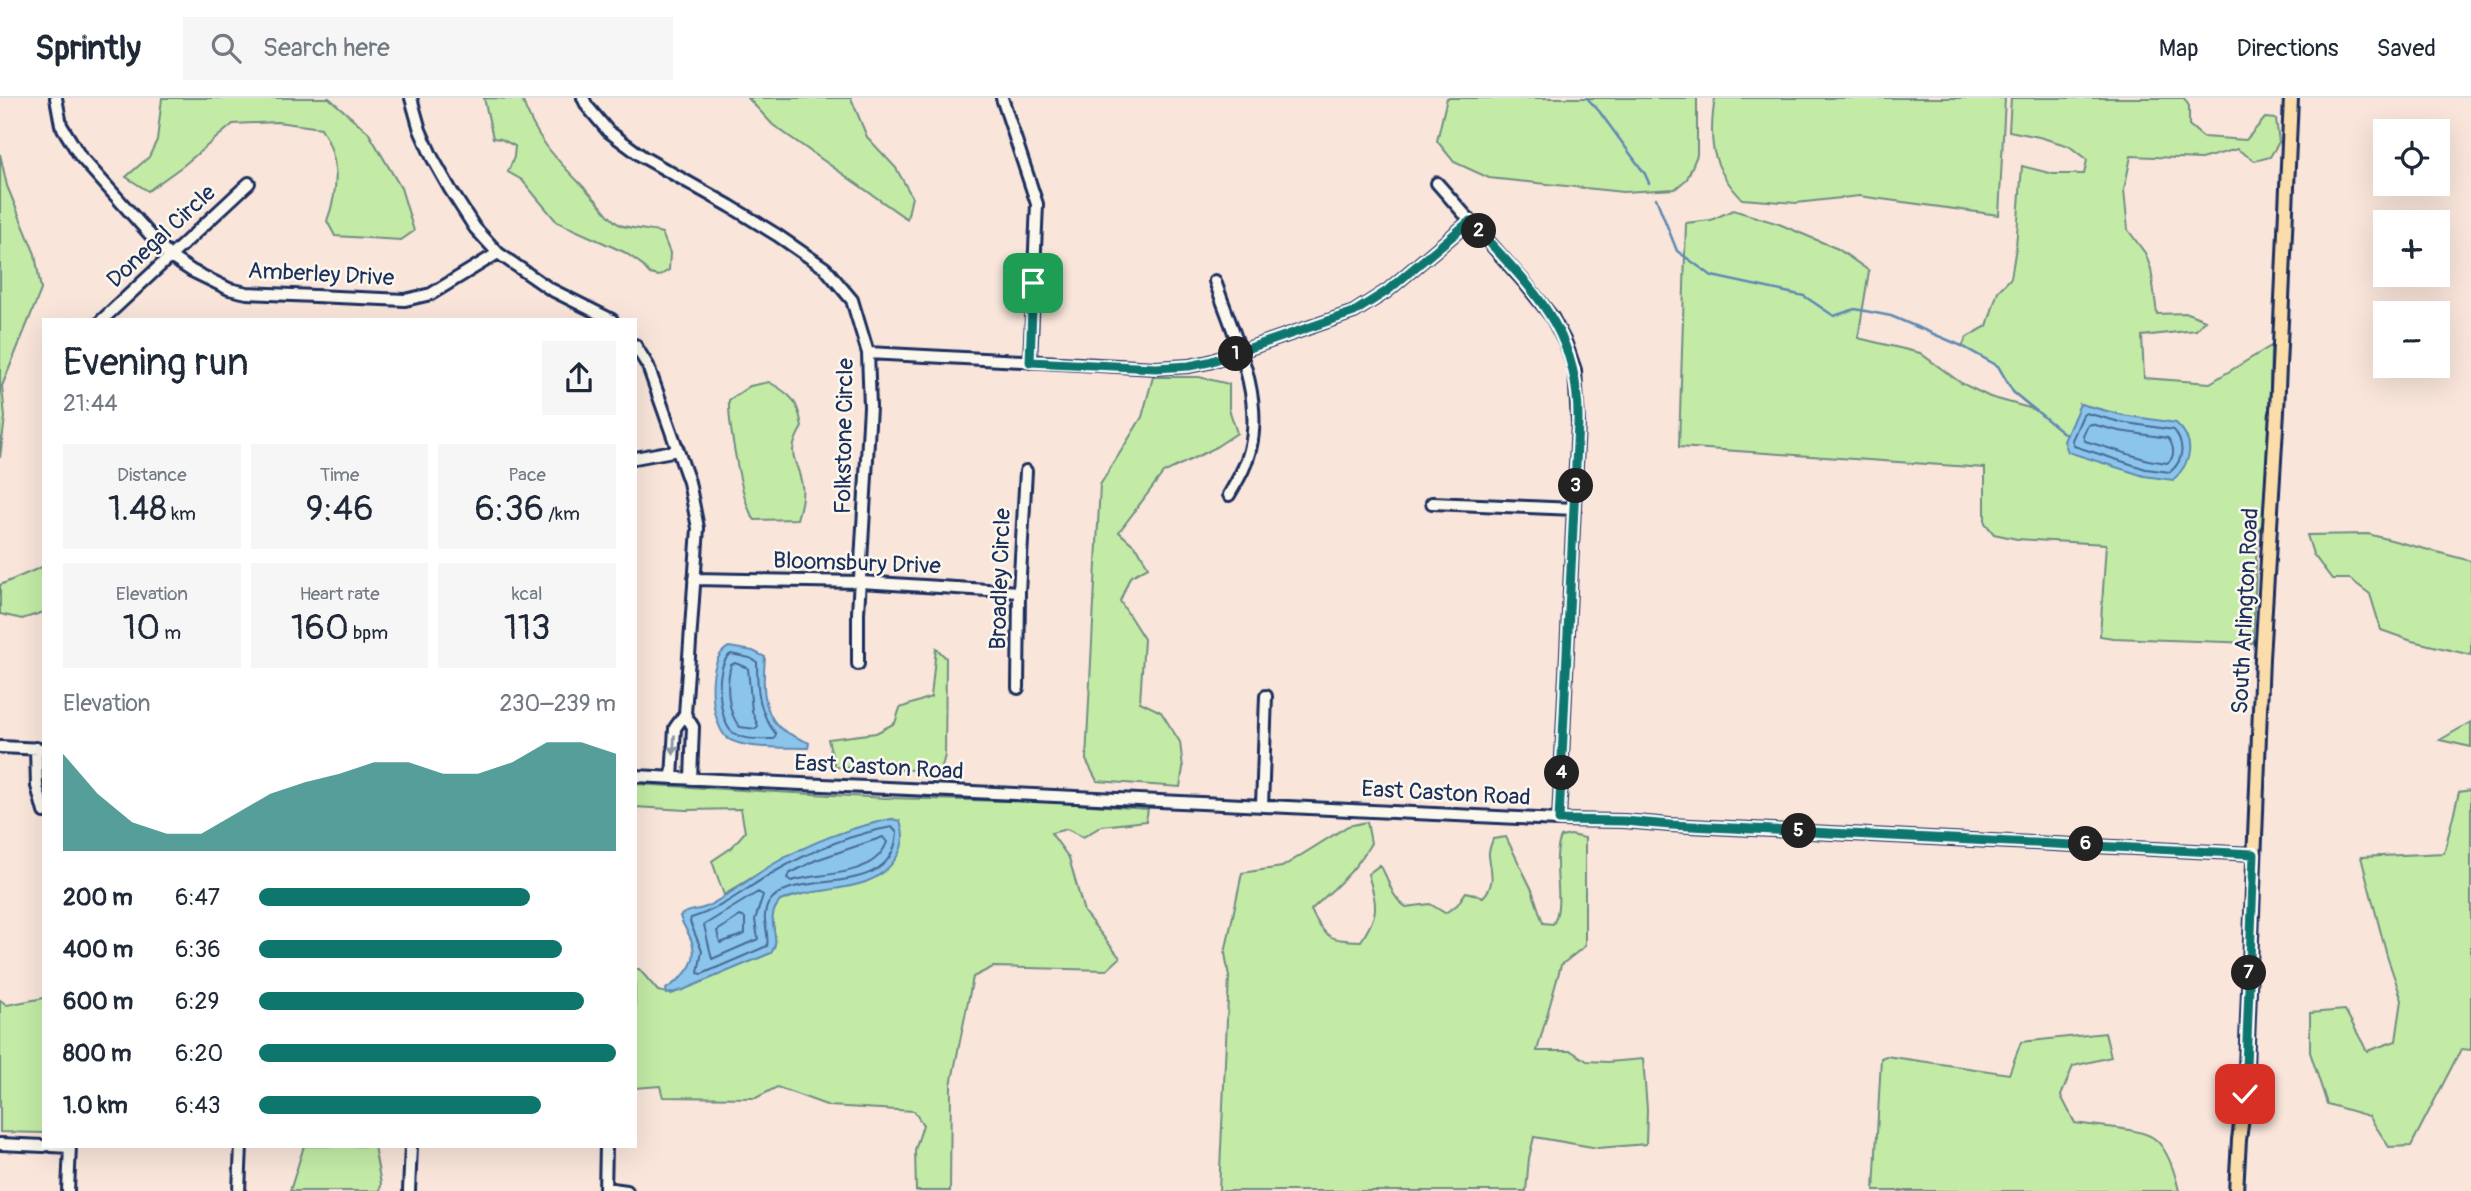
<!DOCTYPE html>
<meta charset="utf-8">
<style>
:root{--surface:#fff;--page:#f6f6f7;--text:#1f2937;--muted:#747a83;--line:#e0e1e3;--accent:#0f766e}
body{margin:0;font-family:Pangolin,sans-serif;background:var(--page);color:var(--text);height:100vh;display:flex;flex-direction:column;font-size:26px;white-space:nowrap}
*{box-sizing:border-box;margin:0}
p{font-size:23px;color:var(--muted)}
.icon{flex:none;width:38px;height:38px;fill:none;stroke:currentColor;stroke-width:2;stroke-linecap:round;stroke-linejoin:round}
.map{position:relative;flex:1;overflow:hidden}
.sheet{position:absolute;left:42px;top:220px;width:595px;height:830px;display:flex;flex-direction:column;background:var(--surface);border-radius:0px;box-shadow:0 7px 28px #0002}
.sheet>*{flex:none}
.fabs{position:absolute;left:2373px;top:21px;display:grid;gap:14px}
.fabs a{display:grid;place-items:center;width:77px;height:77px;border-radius:0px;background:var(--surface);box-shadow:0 7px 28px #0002;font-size:35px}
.pin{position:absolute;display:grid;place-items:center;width:60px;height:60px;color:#fff;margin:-30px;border-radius:14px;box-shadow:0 4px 10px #0006}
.km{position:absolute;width:35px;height:35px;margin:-18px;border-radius:50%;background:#222;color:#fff;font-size:19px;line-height:35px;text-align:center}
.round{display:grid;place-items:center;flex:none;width:74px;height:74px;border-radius:0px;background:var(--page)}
.headline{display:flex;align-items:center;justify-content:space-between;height:119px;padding:0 21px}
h1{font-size:38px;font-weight:600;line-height:52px}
.stats{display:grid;grid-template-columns:repeat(3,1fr);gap:10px;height:119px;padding:7px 21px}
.stats div{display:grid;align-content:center;border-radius:0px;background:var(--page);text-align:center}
.stats b{font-size:35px;font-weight:600}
.stats small{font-size:19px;font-weight:400}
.stats p{font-size:19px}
.chart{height:196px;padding:14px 21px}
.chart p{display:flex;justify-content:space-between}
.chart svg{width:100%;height:126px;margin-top:7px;fill:var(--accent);opacity:.7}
ul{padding:0 21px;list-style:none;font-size:23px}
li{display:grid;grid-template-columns:112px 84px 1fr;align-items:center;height:52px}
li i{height:18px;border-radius:9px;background:var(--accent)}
header{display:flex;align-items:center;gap:42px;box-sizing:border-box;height:98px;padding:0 35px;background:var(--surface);border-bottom:2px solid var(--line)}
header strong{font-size:33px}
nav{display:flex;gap:38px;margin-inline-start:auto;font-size:24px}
.search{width:490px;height:63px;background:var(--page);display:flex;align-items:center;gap:18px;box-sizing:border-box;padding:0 24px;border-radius:0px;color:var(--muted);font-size:26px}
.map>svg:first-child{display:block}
.green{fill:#c4eba6;stroke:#708d82;stroke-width:2;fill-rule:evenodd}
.water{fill:#8cc5eb;stroke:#5f89b3;stroke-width:2}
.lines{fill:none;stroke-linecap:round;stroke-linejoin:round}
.shore{stroke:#486b96;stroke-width:2}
.stream{stroke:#5f89b3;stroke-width:2.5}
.minor-casing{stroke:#1b2f5e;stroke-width:16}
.major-casing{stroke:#1b2f5e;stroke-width:18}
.minor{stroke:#fbf7ec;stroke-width:10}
.major{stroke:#faddab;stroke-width:12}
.oneway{fill:#8b93a5}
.route-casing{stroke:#fff;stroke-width:14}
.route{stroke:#0f766e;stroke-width:9}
.labels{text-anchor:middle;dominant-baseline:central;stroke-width:5;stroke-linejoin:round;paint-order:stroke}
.street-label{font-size:23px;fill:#1b2f5e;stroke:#fbf7ec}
</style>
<header>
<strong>Sprintly</strong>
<div class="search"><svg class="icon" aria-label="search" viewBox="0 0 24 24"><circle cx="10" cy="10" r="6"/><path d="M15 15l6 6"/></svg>Search here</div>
<nav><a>Map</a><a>Directions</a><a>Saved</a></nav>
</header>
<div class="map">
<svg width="2471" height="1093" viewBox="0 0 2471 1093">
<rect width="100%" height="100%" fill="#f9e5da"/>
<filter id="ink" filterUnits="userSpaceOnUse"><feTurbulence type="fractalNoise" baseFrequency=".0143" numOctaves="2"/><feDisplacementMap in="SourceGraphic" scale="14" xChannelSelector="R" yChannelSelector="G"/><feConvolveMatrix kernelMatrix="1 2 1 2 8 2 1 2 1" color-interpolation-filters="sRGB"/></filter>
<g filter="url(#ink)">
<!-- green -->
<path class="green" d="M162,0h167l39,34 33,56 13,43 -13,9 -66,-4 -8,-15c12,-33 13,-63 -6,-93l-44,-6 -44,2 -49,41 -36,26 -22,-14 23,-20 8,-17z
M484,0l38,1c16,46 40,65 72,99 9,9 15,21 26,27 6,3 33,5 42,8l8,20 -1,17 -10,6 -9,-2 -10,-11 -16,-11 -67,-30 -35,-42 -14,-8 6,-15 1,-11 -14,-7 -8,-1z
M748,0h103l16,39 29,31 16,29 -5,22 -134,-94z
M1447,0h250v57l-10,24 -12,10 -52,3 -134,-14 -35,-16 -17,-21z
M1715,0h290l-6,117 -140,-19 -63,7 -54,-4c-31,-32 -34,-58 -27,-101z
M2011,0h173l5,8v19l14,12 43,3 19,-22 11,1 3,23 -9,15 -15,4 -18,-12 -36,10 -70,-3 -7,34 4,40 17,23 6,16 6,45 30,-1 18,7 -9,10 -54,6 2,42 66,5 61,-37 -4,166 -10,25 -4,106 -140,-5 -13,-2 6,-92 -89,-5 -23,-5 -9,-11v-55l-306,-21 7,-224 25,-3 22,-10 46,14 59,25 31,22 -11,67 62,15 41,30 29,14 43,12 -20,-17 -15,-26 -36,-20 5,-9 20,-11 11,-35 13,-13 5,-31 6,-81 31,8h31l3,-14 -18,-14 -30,-9 -30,-6zM2080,306l42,11 22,61z
M0,56l7,32 28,68 6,36 -39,96 3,31 -5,41z
M1153,279h46l30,7v25l8,24 -24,16 -50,24 -44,59 19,17 10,18 -18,10 -10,24 24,38 -4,63 21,10 19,30 3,26 -3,19 -83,-6 -11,-21 14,-275 42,-68z
M769,284c23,13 29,19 33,45 -18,30 -4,31 0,59 2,10 -2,23 -5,33l-42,1c-13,-13 -27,-100 -26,-120l21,-14z
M2368,436l103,27v94l-59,-14 -31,-11 -11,-36 -20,-15h-18l-19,-25 -6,-19z
M44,468v46l-22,7 -22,-5v-29z
M936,550l10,10 -1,97 -4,16 -106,-4 -7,-28 48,-6 19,-10 5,-15 31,-11z
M2471,624v25l-31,-7z
M635,686l251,14 161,4 101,7 -2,12 -44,5 -19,11 -16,-8 -16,4 18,25 15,54 36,46 -13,12 -114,-3 -20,10 -22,108 -1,106h-34l-1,-41 8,-25 -9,-14 -85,-5 -52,-19 -21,11 -93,-1 -3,-11 -25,2v-119h4l19,22 14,3 99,-41c1,-6 2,-12 3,-18 1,-15 -8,-18 6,-34l24,-8 24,-3 64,-71c-61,12 -116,43 -168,76l-12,-34 19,-13 14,-16 -4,-23 -55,1 -51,-3z
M2471,692v260l-10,-1 -50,97 -22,1 -20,-31 -42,-12 -17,-52v-39l35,-3 22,41 29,-10 6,-41 -15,-44 -26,-99 83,-4 15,-61z
M1367,724l4,21c-17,30 -35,43 -60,67 14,29 19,30 50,31 19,-29 16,-35 7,-67l12,-9c11,17 9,30 26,42l24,-3 15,9 12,-8 9,-13 17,5c13,-13 8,-25 6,-41 -1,-5 2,-11 4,-17l13,-2 26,53 11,33 10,1c13,-21 -3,-62 8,-87l10,-2 14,3v108l-24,19 -24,86h34l16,10 21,1 35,-3 4,50 -1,35 -48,4 -64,-11 -5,21 -3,33h-307l10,-214 -4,-24 17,-80 40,-6 66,-41z
M44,900v135l-44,-1v-132l7,5z
M2105,935l6,24 -38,9 -12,30 14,27c17,3 64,5 77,14 16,10 23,36 27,54h-305l7,-133 5,-2 123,18 12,-32z
M304,1048h70l7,38 -1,7h-90z"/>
<!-- water -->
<path class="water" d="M2080,306l42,11 54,8c21,19 15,40 -3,57l-29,-4 -76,-24 -4,-11z
M729,549l24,4 12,6c-2,22 -4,53 14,70 8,7 20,11 30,16l-1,5c-19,-1 -68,2 -82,-11 -16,-16 -21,-80 3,-90z
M892,721l8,2c5,13 4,25 -4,37 -24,39 -79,26 -116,43 -18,21 4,35 -9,52l-88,37 -16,4 -1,-5c20,-13 35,-28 24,-52 -3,-7 -8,-13 -10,-21 8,-7 17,-5 26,-9 22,-11 43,-28 64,-41 37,-22 81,-39 122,-47z"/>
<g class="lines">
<!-- shore -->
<path class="shore" d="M2086,315l34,9 54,8c11,14 10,31 -4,42l-24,-3 -72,-23 -2,-6 11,-25z
M2091,326l28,7 49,7c6,8 8,19 -1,25l-19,-3 -63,-19 -2,-5 5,-11z
M731,556l19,4 7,4c0,27 1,50 19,72l-2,5c-12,0 -33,2 -43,-8 -13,-13 -17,-68 0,-77z
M735,565l13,5 4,43 6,15 -2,3 -16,-2c-13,-13 -14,-45 -9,-62z
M892,729l5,6c-5,71 -107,32 -129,71 -8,15 2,28 -1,42l-65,28 -4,-1 4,-22 -12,-29 1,-4c32,-9 56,-31 85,-47 35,-20 76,-37 116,-44z
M883,739l4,5c-13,36 -65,30 -96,39l-4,-3 2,-4 27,-14z
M758,794l5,3 -8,25 3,19 -46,20 -8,-34z
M740,818l5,2v16l-25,9 -3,-12z"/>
<!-- stream -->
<path class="stream" d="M1587,0l12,13 46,63 4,9
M1656,100l21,53 35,25 92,20 30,20 21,-7 36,7 71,30 36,20 15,26 53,43"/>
<defs>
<path id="minor" d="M56,0l5,27 19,31 89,100 23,15 37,18 18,4 158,7 26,-6 67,-41
M411,0l9,32 12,27 18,32 25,39 23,25 52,36 62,31
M583,0l4,8 21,25 35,26 87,49 47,29 48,33 27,32 16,53 2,54 -12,206v51
M1002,0l35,106 -7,158
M1437,85l88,100 27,34 14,27 9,26 3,53 -19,397
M1215,183c18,53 49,113 35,169 -4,17 -13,31 -21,45
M102,222l147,-137
M635,247l13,21 41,116 9,46 -13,186 -10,14 -3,50
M868,255l288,15 33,-2 20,-4 145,-50 33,-21 83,-70
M635,360l43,-8
M1432,405l143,6
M694,481l167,3 158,10
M1018,590l1,-96 7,-121
M685,616l8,13 -2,52
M0,649l44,2
M36,650l1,38 7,26
M635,678l924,44 65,1 46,4 584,29
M1262,708l4,-110
M0,1046l44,2
M51,1048l19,1
M605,1090l22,3
M68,1093l2,-45
M239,1093l2,-45
M409,1093l2,-45
M605,1093l1,-45"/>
<path id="major" d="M2236,1093l3,-51 6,-46 17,-436 15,-247 14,-313"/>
</defs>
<!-- minor casing -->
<use href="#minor" class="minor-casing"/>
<!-- major casing -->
<use href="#major" class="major-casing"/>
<!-- minor -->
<use href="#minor" class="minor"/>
<!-- major -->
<use href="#major" class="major"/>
</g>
<!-- one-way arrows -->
<defs><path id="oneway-solid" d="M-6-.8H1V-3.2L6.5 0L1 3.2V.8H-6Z" transform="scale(1.75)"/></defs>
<use class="oneway" href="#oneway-solid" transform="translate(674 647) rotate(93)"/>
</g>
<g class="lines" filter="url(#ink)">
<defs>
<path id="route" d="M1033,185l-3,79 126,6 33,-2 20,-4 145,-50 33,-21 83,-70c59,66 110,106 108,202l-19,397 65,1 46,4 584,29 -9,240"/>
</defs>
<!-- route casing -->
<use href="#route" class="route-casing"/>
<!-- route -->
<use href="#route" class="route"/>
</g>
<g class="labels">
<!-- street labels -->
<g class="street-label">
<text transform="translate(161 138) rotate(-43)">Donegal Circle</text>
<text transform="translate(321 176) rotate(3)">Amberley Drive</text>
<text transform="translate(844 338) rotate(-89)">Folkstone Circle</text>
<text transform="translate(857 465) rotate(2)">Bloomsbury Drive</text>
<text transform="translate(1000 481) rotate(-88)">Broadley Circle</text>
<text transform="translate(2245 513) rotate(-87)">South Arlington Road</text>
<text transform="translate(879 669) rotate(3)">East Caston Road</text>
<text transform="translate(1446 695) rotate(3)">East Caston Road</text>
</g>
</g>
</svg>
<div class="fabs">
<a><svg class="icon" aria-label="locate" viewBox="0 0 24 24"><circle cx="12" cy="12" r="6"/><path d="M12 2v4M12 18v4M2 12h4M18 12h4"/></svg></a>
<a>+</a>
<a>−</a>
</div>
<div class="pin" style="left:1033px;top:185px;background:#1e9e55"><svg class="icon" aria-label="arrive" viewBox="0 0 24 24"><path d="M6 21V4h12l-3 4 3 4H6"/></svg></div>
<div class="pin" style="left:2245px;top:996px;background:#d93025"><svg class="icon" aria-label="check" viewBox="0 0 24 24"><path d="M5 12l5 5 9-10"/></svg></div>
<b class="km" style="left:1236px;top:256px">1</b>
<b class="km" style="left:1479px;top:133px">2</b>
<b class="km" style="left:1576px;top:388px">3</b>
<b class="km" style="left:1562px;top:675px">4</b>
<b class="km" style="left:1799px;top:733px">5</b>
<b class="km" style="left:2086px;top:746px">6</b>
<b class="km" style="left:2249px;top:875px">7</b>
<section class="sheet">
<div class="headline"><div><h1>Evening run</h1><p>21:44</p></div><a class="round"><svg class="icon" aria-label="share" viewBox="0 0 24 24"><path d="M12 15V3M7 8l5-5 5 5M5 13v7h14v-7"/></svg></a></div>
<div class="stats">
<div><p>Distance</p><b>1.48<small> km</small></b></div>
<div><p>Time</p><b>9:46</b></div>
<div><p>Pace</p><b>6:36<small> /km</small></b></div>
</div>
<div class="stats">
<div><p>Elevation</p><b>10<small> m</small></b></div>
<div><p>Heart rate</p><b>160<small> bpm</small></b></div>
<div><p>kcal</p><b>113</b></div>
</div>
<div class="chart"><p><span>Elevation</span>230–239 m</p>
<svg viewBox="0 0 160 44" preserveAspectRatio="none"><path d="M0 44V10L10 24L20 34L30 38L40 38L50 31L60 24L70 20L80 17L90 13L100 13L110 17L120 17L130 13L140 6L150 6L160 10V44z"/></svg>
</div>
<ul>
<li><b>200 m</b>6:47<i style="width:76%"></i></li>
<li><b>400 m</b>6:36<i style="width:85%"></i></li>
<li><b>600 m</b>6:29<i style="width:91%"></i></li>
<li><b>800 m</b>6:20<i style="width:100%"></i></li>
<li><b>1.0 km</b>6:43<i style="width:79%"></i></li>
</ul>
</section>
</div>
